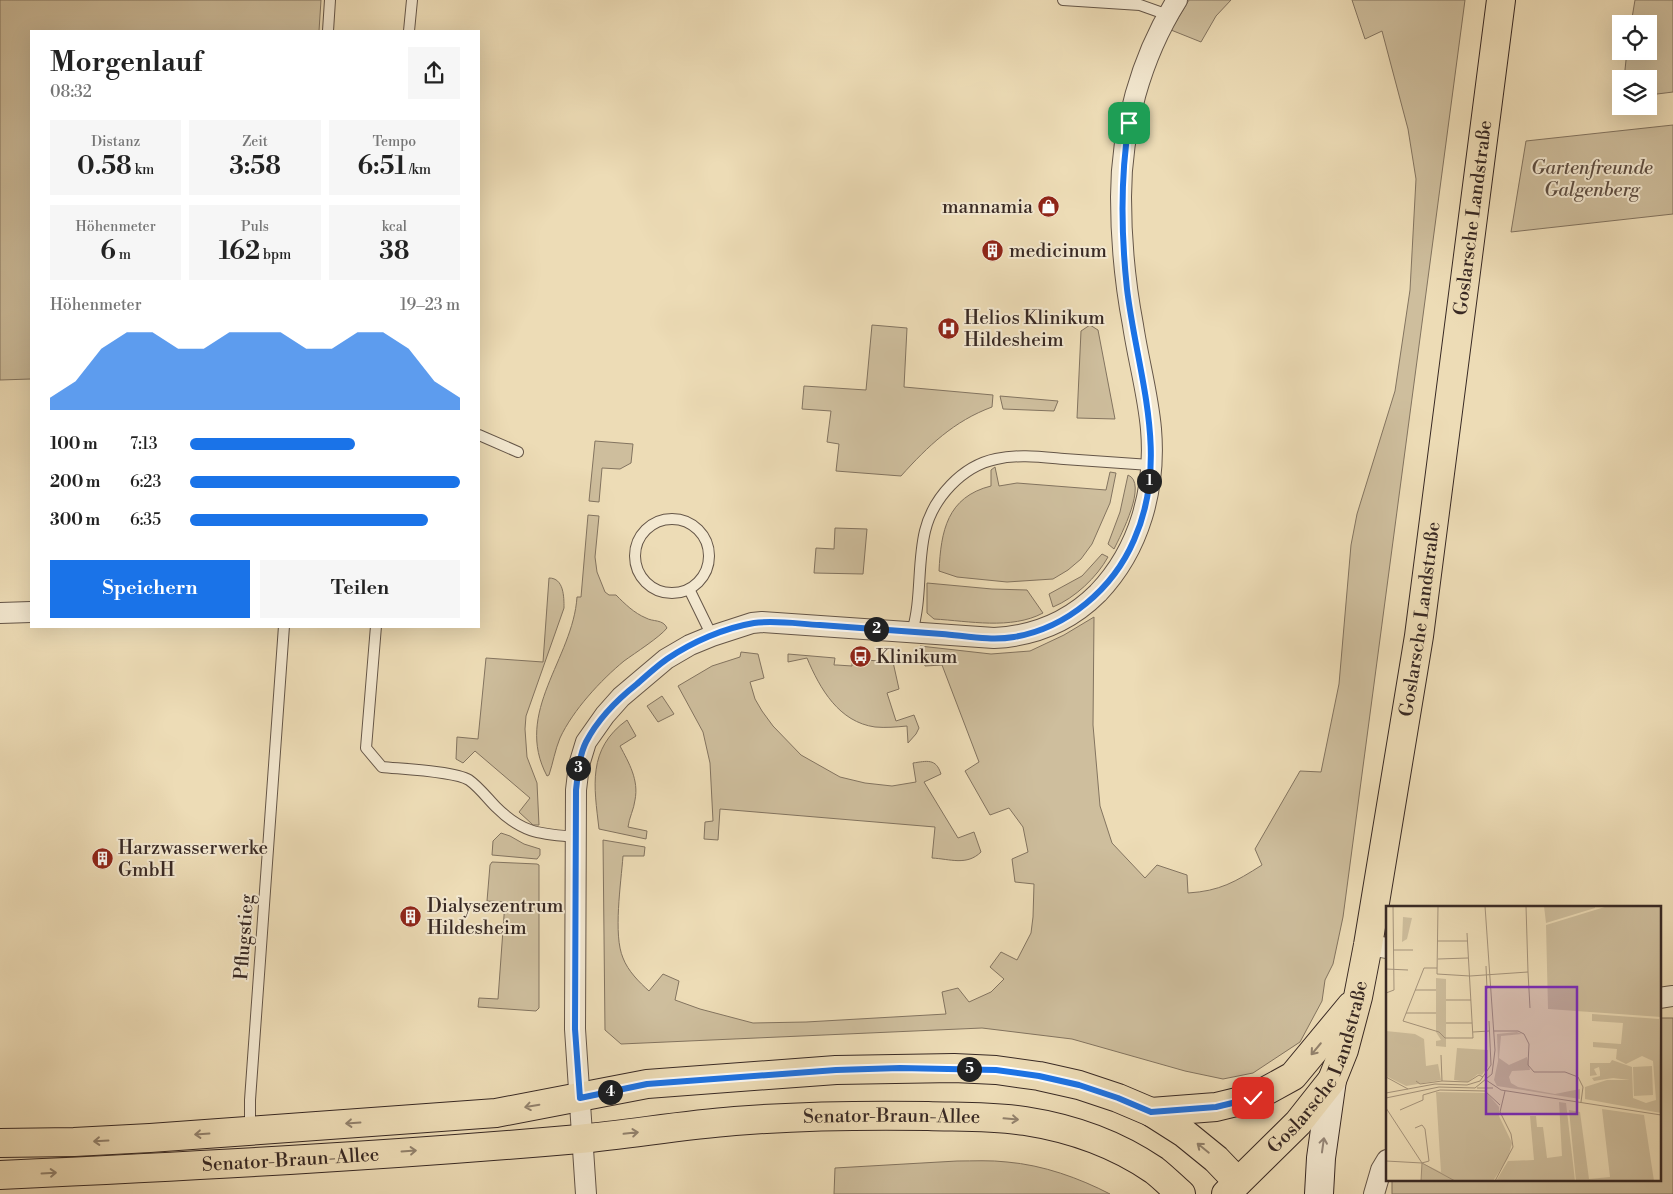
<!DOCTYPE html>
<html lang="de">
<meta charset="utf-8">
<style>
:root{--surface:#fff;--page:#f6f6f6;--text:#222;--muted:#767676;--accent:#1a73e8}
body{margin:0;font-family:"Libre Bodoni",serif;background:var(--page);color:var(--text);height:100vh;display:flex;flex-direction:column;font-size:19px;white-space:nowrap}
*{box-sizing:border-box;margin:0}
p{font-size:16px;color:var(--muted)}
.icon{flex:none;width:28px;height:28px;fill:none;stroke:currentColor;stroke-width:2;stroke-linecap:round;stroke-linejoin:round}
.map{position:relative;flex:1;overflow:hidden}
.details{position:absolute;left:30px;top:30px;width:450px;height:598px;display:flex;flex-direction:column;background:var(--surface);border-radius:0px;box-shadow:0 5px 20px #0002}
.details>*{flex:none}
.tools{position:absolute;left:1612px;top:15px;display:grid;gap:10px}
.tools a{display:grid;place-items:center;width:45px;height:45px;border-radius:0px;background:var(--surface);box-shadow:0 5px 20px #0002;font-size:25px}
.pin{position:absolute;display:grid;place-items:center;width:42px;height:42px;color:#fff;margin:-21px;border-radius:10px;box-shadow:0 2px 8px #0006}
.km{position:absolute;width:25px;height:25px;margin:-12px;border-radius:50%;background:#222;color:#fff;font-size:14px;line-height:25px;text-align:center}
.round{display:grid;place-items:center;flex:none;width:52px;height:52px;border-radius:0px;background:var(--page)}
.summary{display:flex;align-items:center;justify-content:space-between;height:85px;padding:0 20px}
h1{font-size:28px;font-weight:600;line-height:38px}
.metrics{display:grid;grid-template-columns:repeat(3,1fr);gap:8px;height:85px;padding:5px 20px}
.metrics div{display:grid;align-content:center;border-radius:0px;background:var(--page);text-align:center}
.metrics b{font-size:25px;font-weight:600}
.metrics small{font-size:14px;font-weight:400}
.metrics p{font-size:14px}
.chart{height:140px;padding:10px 20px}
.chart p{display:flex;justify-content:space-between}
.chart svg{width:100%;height:90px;margin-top:5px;fill:var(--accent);opacity:.7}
.button{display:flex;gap:10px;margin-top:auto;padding:10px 20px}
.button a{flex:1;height:58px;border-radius:0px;background:var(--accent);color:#fff;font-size:20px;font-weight:600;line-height:58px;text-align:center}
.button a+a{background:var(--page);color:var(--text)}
ul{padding:0 20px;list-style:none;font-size:16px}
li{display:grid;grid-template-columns:80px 60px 1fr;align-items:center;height:38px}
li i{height:12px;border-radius:6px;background:var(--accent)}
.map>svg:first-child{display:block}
.green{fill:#cebe9d;stroke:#837460}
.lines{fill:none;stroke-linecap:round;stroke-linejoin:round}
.lane-casing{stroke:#655648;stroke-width:12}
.street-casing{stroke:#655648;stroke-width:22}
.secondary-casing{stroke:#382924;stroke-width:30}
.primary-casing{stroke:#382924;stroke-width:30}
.lane{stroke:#f3e8d0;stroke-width:10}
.street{stroke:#f3e8d0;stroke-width:20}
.secondary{stroke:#f3e8d0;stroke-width:28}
.primary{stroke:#eddcb6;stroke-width:28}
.oneway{stroke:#92826d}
.oneway2{stroke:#96887a}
.route-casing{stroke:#fff;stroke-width:10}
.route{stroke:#1a73e8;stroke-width:6}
.labels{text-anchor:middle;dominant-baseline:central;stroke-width:4;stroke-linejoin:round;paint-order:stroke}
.park-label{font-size:19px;font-style:italic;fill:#5e4e42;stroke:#f3e8d0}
.poi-label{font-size:19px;fill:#382924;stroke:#f3e8d0;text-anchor:start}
.street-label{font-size:19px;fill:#382924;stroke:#f3e8d0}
.inset-road{fill:none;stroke:#a5947c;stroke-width:1}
.view{fill:#7b2cbf;fill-opacity:0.15;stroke:#7b2cbf;stroke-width:2.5}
.inset-edge{fill:none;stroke:#382924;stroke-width:2.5}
</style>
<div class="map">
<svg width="1673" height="1194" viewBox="0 0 1673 1194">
<rect width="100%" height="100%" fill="#eddcb6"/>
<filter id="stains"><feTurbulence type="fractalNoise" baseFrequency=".004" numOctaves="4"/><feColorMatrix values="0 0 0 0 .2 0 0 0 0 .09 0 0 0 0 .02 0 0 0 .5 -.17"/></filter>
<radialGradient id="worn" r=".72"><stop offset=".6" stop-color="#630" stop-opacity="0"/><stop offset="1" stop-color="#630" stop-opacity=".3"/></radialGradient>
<!-- green -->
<path class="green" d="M0,0h321l-2,31h-288v348l-31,1z
M1189,0h42l-15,16 -15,26 -30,-12z
M1352,0h113l-122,917 -10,47 -8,16 -3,21 -22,41 -47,31 -30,6 -38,-8 -113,-32 -90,-11 -361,16 -16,-14 -2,-190 42,7 -1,9h-21c-2,27 -10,79 0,102 5,13 16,24 26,33l14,-17 16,7 -4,19 25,9 53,14 53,-1 140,-8 -4,-22 16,-4 11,14 22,-10 13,-13 -14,-12 11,-15 16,8 14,-27 2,-16 1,-33 -19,-2 -3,-23 16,-7 -5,-25 -14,-19 -19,7 -25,-44 14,-9 -37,-97 -17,1 -5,-20 71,8 39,-3 34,-16 30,-18 -1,108 7,81 12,37 33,35 12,-13 30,10 1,18c32,-2 47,-11 74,-28l-7,-16 45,-78 21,1 18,-88 12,-139 6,-31 38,-123 15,-101 6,-111 -8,-50 -26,-98 -17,8z
M1635,0h38v92l-24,3v-16h-25l3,-28h22v-27h-18z
M1673,125v89l-162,18 15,-91z
M872,325l35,3 -3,59 89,8 -1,12c-38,14 -64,39 -91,69l-65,-5 3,-27 -12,-2 4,-31 -29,-2 2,-23 62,4z
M1090,325l8,5 17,89 -38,-1 4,-87z
M1000,396l58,5 -4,10 -51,-2z
M595,441l38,3 -2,19 -11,6 -18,-1 -3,34 -10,-1z
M995,467l4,19 18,-3 89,7 4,-18 6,1 -6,30 -18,41 -11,15 -13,11 -15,9 -46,3 -50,-5 -18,-6c2,-40 8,-74 52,-85v-16z
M1128,475c20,8 -7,60 -14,74l-6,-5 12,-32z
M588,515l11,1 -4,41 2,15 8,20 4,3h7c9,9 18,18 30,23 7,4 17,1 21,10 -7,9 -32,25 -43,33 -23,19 -51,49 -64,77 -5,12 -7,25 -11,37l-2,1c-34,-64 26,-117 30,-179h4z
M835,528l32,1 -4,45 -49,-1 2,-25 18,1z
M1102,554l6,3c-11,20 -33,41 -55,50l-4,-13 33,-18z
M549,578c15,0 15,19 15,30l-38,108 -1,13 2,28 10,26 2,42h-6l-14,-13 11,-14 -55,-47 -12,12 -7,-4 1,-22 21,2 8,-81 57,4z
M927,583l65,6 35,1 16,23c-32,17 -74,8 -109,6l-7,-6z
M741,652l17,2 6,24 -14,4 5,17 7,12 11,15 28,29 39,22 25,6 27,3 24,-4 -3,-19c14,-2 23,-5 28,11l-17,8 34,56 16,-6 7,20c-14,14 -31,7 -49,6l3,-31 -215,-18 -2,31 -14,-1 1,-17 8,-1 -3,-58 -7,-31 -25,-46 34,-20 28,-9z
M788,654l47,4 -1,7h3l15,1v-7l41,3 6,27 -12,4 9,28 18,-6 5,13 -3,6 -8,9 -1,-17c-11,1 -21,2 -32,1 -36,-5 -55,-38 -68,-69l-19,4z
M662,696l12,18 -16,8 -11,-16z
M627,720l9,16 -16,10c9,17 19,34 15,54 -1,9 -6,18 -7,27l19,4 -1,8 -47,-10c-5,-43 -12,-80 28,-109z
M501,833l9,3 14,8 16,5v6l-3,4 -45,-4 1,-14z
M492,862l45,2 2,1v143l-3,3 -58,-4 1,-9 19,1 7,-97 -18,-1 3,-36z
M1659,1018h14v176h-281v-14h267z
M957,1161c16,0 34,-1 50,1 36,3 72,16 103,32h-276l1,-26z"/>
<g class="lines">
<defs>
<path id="lane" d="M1063,0l77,5 28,10
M328,31l2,-31
M409,31l3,-31
M479,435l39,17
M635 556a37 37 0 1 1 74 0a37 37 0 1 1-74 0Z
M689,589l23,47
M376,626l-10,122 16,19c19,2 72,4 87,13 10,7 19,19 27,27 27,27 45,27 80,30
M912,632c10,-33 5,-68 13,-101 8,-33 37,-65 71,-72 22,-5 45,-2 68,0 28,2 57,4 86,6
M250,1130v-30l34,-474"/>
<path id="street" d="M0,613l31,-1
M1368,945l19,3
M1659,998l14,-2
M586,1194l-11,-165 1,-239 3,-25 7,-23 19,-27 16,-18 45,-38 24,-14 22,-9 40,-13 10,-1 232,16c40,-2 76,-17 104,-45 42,-44 58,-105 53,-164 -3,-35 -13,-70 -18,-104 -8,-42 -12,-85 -12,-128 0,-68 20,-140 56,-197
M1374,1194l7,-24 6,-10"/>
<path id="secondary" d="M1319,1194l2,-36 11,-78"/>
<g id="primary">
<path d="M1151,1112l65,-5 37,-9 40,-22 58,-70"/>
<path d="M0,1143l74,-1 76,-4 346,-25 151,-29 189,-14 118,-2 42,2 43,6 40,9 39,13 33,14 33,21 32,26 22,23"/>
<path id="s1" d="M0,1175c193,-9 386,-19 579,-36 52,-5 104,-14 156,-18 64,-5 129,-6 193,-5 32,1 65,0 97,5 45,7 91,23 129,49 9,7 18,16 27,24"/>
<path id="s2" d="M1226,1194l72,-71 34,-43 12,-30 14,-53 10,-52 51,-309 82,-636"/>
</g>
</defs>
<!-- lane casing -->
<use href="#lane" class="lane-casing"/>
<!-- street casing -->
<use href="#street" class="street-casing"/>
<!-- secondary casing -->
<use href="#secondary" class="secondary-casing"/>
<!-- primary casing -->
<use href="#primary" class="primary-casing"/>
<!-- lane -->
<use href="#lane" class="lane"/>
<!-- street -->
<use href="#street" class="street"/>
<!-- secondary -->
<use href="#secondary" class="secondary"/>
<!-- primary -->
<use href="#primary" class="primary"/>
</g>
<!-- one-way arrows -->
<defs><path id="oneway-shaft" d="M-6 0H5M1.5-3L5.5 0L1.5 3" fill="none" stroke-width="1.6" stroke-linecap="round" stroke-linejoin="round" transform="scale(1.25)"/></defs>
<g class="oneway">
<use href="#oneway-shaft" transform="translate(1316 1049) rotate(130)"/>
<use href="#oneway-shaft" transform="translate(532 1106) rotate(170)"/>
<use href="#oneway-shaft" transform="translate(1011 1119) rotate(5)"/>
<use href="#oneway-shaft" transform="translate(353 1123) rotate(176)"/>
<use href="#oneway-shaft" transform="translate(631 1133) rotate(-6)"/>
<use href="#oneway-shaft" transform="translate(202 1134) rotate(176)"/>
<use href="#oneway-shaft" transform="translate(101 1141) rotate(177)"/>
<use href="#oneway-shaft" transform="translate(1203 1148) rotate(-141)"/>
<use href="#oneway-shaft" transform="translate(409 1151) rotate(-4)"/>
<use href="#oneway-shaft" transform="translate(49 1173) rotate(-3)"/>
</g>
<use class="oneway2" href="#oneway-shaft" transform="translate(1323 1145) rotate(-82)"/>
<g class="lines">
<defs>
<path id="route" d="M1129,123c-9,56 -8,110 -2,166 10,84 44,168 7,251 -21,49 -67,88 -120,97 -23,4 -48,-1 -72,-3 -40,-3 -81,-6 -122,-9 -21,-1 -45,-5 -66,-2 -30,5 -62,19 -87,36 -10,7 -20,16 -30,25 -19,15 -39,35 -51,58 -7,14 -8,32 -10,48l-1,239 5,69 67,-14 189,-14 64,-2 96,2 43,6 40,9 39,13 33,14 65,-5 37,-9"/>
</defs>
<!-- route casing -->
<use href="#route" class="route-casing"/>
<!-- route -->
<use href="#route" class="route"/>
</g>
<!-- icons -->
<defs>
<symbol id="shop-disc" viewBox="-11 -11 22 22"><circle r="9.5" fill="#8f2418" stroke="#f3e8d0"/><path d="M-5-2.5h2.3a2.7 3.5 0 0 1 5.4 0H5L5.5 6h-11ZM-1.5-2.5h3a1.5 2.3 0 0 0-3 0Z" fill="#fff"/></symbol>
<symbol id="building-disc" viewBox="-11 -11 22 22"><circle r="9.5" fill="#8f2418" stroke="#f3e8d0"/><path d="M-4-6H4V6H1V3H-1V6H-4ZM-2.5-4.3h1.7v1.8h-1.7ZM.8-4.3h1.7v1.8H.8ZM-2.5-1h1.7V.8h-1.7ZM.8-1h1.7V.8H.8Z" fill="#fff"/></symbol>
<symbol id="hospital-disc" viewBox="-11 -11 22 22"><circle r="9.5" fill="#8f2418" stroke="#f3e8d0"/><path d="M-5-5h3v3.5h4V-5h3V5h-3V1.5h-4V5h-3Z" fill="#fff"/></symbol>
<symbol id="bus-disc" viewBox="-11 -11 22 22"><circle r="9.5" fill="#8f2418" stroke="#f3e8d0"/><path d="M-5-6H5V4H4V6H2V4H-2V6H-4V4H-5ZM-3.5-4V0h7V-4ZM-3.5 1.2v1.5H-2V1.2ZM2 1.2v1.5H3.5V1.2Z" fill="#fff"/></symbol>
</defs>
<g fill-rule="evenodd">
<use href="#shop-disc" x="1036" y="194" width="25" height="25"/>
<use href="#building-disc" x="980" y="238" width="25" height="25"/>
<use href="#hospital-disc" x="936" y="316" width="25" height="25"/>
<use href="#bus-disc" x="848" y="644" width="25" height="25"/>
<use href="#building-disc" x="90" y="846" width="25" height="25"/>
<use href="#building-disc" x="398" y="904" width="25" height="25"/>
</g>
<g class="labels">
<!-- park labels -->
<g class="park-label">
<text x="1592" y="168">Gartenfreunde<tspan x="1592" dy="22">Galgenberg</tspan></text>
</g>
<!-- poi labels -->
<g class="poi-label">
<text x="1033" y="207" text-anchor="end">mannamia</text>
<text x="1009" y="251">medicinum</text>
<text x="964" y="318">Helios Klinikum<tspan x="964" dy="22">Hildesheim</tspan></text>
<text x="876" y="657">Klinikum</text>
<text x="118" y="848">Harzwasserwerke<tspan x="118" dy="22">GmbH</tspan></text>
<text x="427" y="906">Dialysezentrum<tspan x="427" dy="22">Hildesheim</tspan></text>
</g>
<!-- street labels -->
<g class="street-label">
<text stroke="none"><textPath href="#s2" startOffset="1031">Goslarsche Landstraße</textPath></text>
<text stroke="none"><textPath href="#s2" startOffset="626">Goslarsche Landstraße</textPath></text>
<text transform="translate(244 937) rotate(-86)">Pflugstieg</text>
<text stroke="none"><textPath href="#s2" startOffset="161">Goslarsche Landstraße</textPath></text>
<text stroke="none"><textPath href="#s1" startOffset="894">Senator-Braun-Allee</textPath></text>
<text stroke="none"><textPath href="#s1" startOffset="291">Senator-Braun-Allee</textPath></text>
</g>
</g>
<!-- overview -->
<g transform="translate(1386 906)">
<rect width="275" height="275" fill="#eddcb6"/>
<path d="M158,0h51v2l-49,15zM222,0h53v111l-113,-8 -2,-84zM17,11l9,1 -5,21 -5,3zM50,72l10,1v68l-10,-1v-5l5,-1 -5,-8zM206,108l67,5 2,94 -76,-14v-12l22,-7h23l-17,-2 -19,3 -2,-3 8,-2v-4l-1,-5 -5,2 3,6 -7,1v-13h20l2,-3 20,7 1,31 13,5 10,-3 -3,-39 -11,-5 -16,8 -10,-5 1,-10 -24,-2v-5l28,2 2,-21 -31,-2zM0,125l29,3 9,5 2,27 12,-2 3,16 -35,6 -20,-10zM131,126l5,2 -21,2 -2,22 10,7 18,-8 3,13 -18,1 -3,6 2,6 7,4 37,7 25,-5v10l-83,-13 -3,-6 4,-19 -1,-27zM71,142l31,2v16l-6,9 -4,-1 -10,8 -14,-2zM266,160l1,29 -19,1 -1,-29zM50,186l51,1 12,14v9l13,27 -4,15 -15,23h-72l1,-18 19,9zM173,196l7,1 9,78h-79l12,-20 26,-1 -4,-44h6l1,11h6l4,31 15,-2zM216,203l42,6 10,66h-78l-7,-71 11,2 9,67 21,-2z" fill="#cebe9d"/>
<path class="inset-road" d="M52,0l-1,68 33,2 58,-4 -2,-66M51,35h31M7,44h20M52,53l30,-1M100,60l1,23M51,62h-13l-21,53 36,11 6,6h28l-6,-105M0,63l22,1M142,66l2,36M29,84h21M0,87l8,-3 -1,-84M60,94h25M20,107h30M60,117h26M108,125h24l6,3 5,10 -1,21 6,7h31l13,5 5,10 -2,15M87,126l16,-1M55,149l1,26M0,171l22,12M100,174l15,10 160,25M30,175l4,3 22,-3 26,1 11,-7 4,2M91,182h16M0,187l49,-9 32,1 13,-4 11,-16 -2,-44M0,192l53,-11 36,1 17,-14 3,-24 -10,-144M0,202l36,55 7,-2 -4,-32 -3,-4 -7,3M14,204l23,-10v-5l17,-5 45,1 15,14M0,255l36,2 33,18M35,275l1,-18M109,275l18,-34 -2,-13 -11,-22 5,-21"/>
<path class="view" d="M100,81h91v127h-91z"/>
<rect width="275" height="275" class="inset-edge"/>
</g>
<rect width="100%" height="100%" filter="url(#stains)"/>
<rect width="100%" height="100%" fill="url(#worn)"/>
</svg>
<div class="tools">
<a><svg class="icon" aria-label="locate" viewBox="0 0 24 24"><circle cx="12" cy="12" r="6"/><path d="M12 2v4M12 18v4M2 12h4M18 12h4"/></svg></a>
<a><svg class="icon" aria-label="layers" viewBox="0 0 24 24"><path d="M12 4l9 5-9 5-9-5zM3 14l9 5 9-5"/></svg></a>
</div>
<div class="pin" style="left:1129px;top:123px;background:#1e9e55"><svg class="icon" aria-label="arrive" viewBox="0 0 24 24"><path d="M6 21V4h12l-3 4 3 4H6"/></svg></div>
<div class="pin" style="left:1253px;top:1098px;background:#d93025"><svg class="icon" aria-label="check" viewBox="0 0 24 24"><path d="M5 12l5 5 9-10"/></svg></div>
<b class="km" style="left:1149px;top:481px">1</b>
<b class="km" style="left:876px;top:629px">2</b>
<b class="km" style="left:578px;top:768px">3</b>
<b class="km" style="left:610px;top:1092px">4</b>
<b class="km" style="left:969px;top:1069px">5</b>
<section class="details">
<div class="summary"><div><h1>Morgenlauf</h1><p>08:32</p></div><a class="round"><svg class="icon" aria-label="share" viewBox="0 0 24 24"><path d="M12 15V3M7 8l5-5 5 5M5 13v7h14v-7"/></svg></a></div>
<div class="metrics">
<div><p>Distanz</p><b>0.58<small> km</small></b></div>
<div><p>Zeit</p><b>3:58</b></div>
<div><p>Tempo</p><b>6:51<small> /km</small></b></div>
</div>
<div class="metrics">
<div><p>Höhenmeter</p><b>6<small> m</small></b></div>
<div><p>Puls</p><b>162<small> bpm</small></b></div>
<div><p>kcal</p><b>38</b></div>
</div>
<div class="chart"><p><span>Höhenmeter</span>19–23 m</p>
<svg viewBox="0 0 160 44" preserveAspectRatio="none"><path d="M0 44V38L10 30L20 14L30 6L40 6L50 14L60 14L70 6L80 6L90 6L100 14L110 14L120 6L130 6L140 14L150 30L160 38V44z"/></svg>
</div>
<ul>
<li><b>100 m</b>7:13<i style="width:61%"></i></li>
<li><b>200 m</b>6:23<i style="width:100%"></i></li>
<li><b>300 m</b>6:35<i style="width:88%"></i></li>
</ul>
<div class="button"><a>Speichern</a><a>Teilen</a></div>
</section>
</div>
